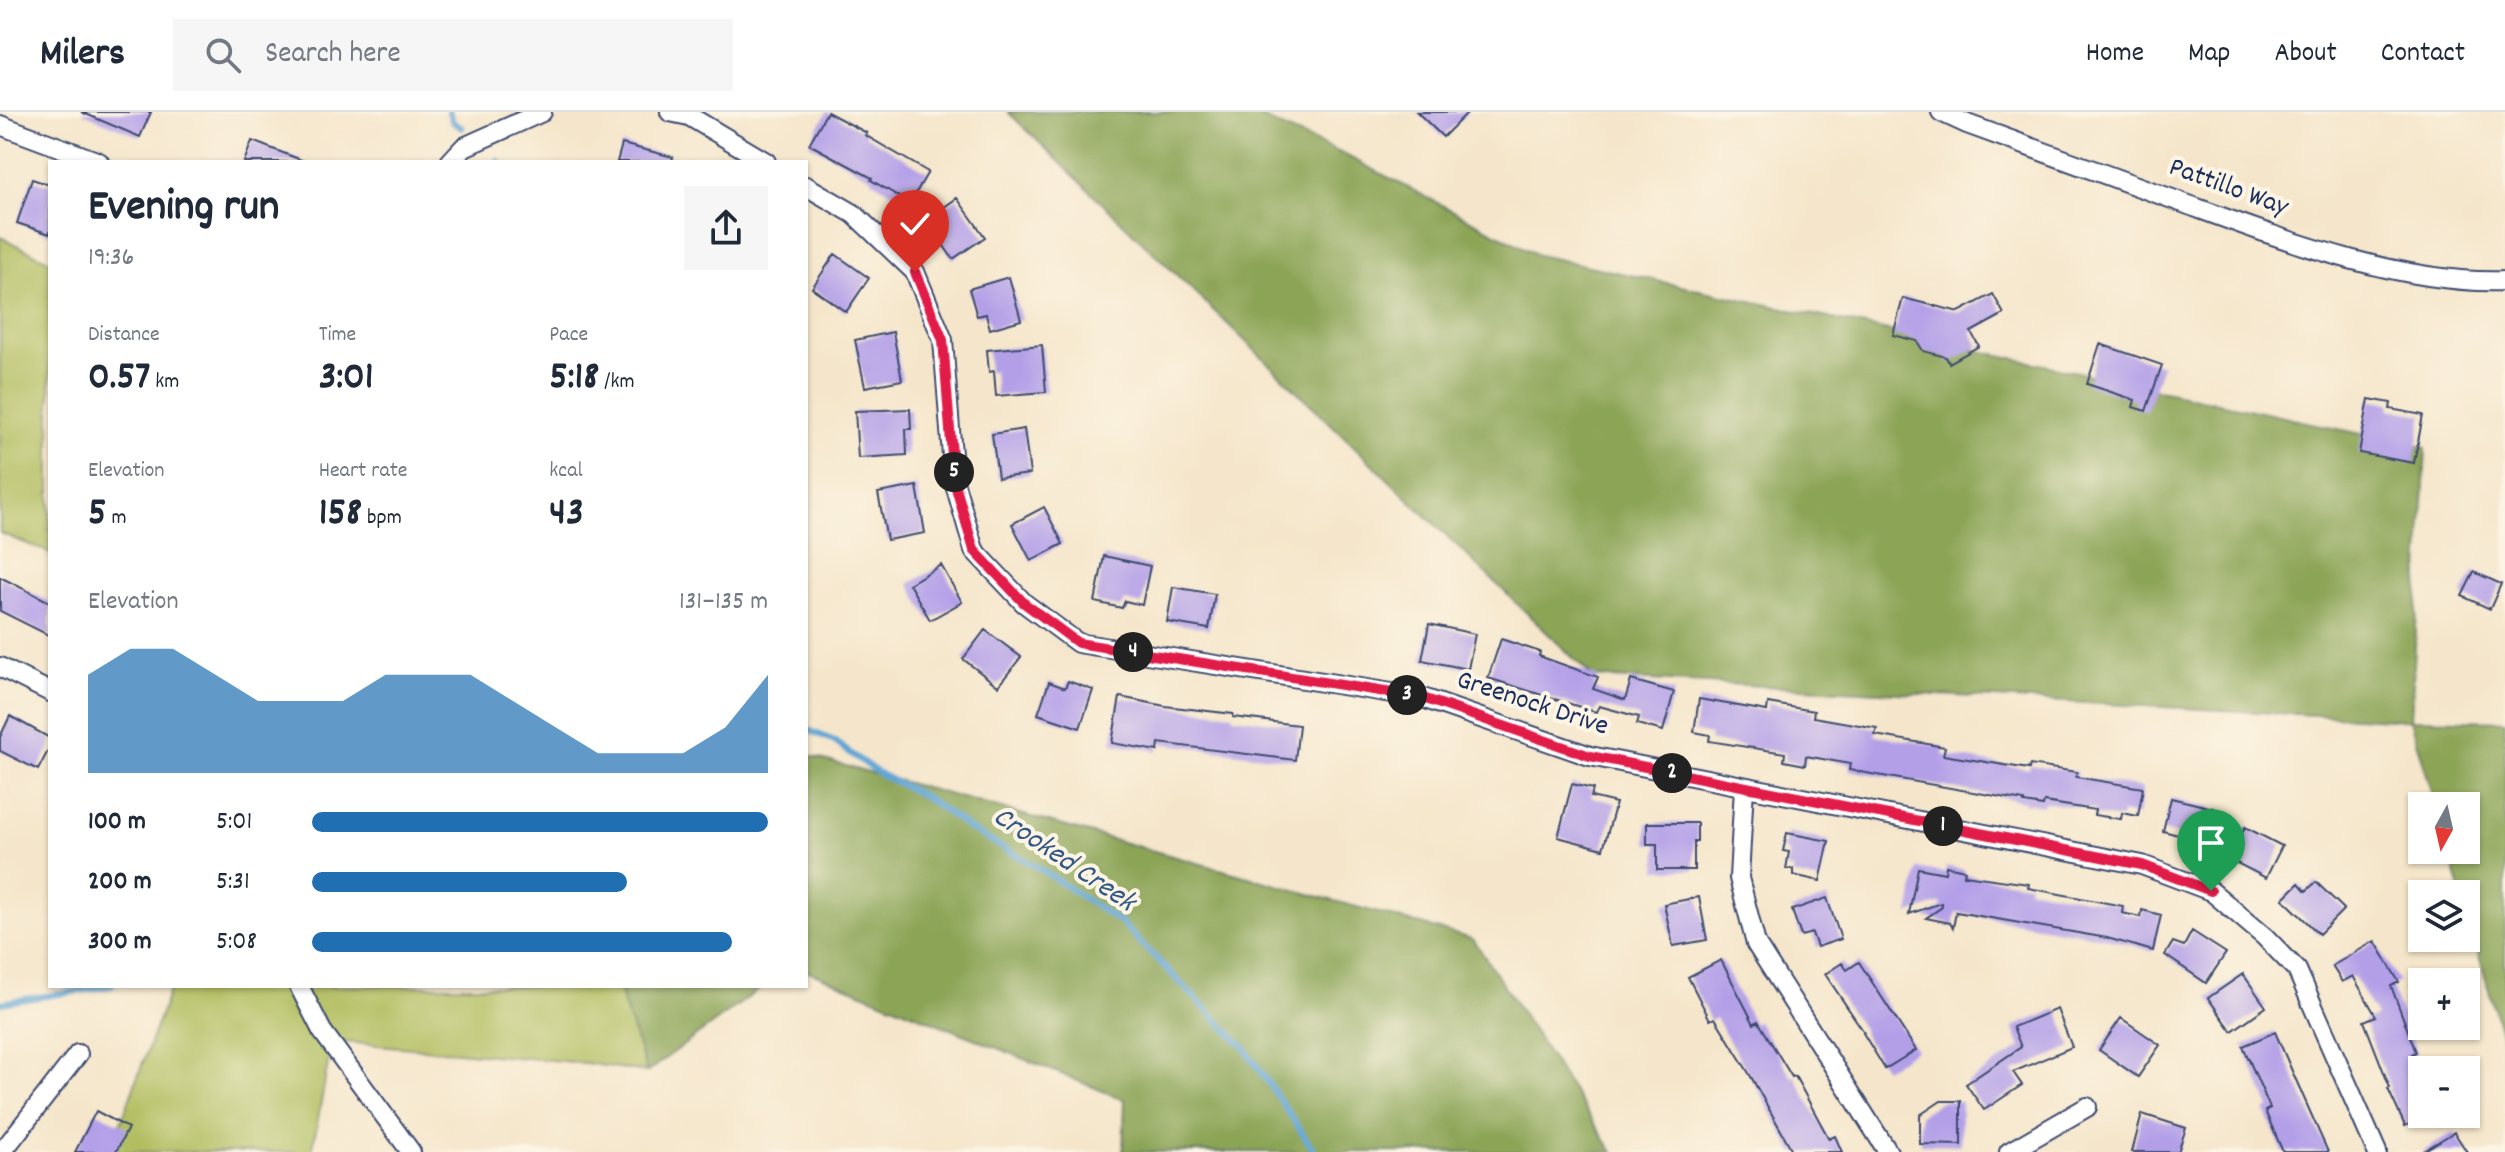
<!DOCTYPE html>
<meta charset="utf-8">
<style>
:root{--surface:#fff;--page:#f6f6f7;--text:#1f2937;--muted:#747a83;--line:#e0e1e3;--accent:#1f6fb2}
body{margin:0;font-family:Dekko,sans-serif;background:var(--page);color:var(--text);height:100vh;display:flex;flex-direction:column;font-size:30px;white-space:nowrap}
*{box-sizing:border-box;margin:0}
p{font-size:26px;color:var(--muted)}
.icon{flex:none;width:44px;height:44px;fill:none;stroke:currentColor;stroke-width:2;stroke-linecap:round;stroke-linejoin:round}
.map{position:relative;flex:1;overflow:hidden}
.details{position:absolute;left:48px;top:48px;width:760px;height:828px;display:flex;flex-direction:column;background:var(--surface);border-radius:0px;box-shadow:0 2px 6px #0004}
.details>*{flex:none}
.needle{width:52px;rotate:188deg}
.fabs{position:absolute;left:2408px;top:680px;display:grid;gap:16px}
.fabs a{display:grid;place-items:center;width:72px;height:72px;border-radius:0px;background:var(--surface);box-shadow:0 2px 6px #0004;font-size:40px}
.pin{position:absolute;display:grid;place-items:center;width:68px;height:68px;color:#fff;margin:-82px -34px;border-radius:50% 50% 50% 0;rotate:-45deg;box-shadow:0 0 8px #0007}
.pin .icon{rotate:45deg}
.km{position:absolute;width:40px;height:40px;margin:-20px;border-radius:50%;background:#222;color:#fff;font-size:22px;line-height:40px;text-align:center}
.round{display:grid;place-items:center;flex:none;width:84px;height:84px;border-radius:0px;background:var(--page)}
.head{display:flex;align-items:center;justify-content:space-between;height:136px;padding:0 40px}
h1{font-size:44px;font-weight:700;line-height:60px}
.figures{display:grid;grid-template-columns:repeat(3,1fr);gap:12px;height:136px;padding:8px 40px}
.figures div{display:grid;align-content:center}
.figures b{font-size:40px;font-weight:700}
.figures small{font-size:22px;font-weight:400}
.figures p{font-size:22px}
.chart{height:224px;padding:16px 40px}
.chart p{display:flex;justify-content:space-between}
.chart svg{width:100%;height:144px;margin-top:8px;fill:var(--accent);opacity:.7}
ul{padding:0 40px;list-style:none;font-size:26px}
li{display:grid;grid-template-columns:128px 96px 1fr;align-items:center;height:60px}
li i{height:20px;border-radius:10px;background:var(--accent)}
header{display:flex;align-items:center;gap:48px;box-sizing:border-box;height:112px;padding:0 40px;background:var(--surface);border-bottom:2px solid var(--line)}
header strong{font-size:38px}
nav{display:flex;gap:44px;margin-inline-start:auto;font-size:28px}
.search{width:560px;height:72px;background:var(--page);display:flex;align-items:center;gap:20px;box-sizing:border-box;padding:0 28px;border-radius:0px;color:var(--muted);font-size:30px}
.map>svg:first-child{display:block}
.green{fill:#b1bd5f;stroke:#66765e;stroke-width:2}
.forest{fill:#8ca456;stroke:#546a5a;stroke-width:2}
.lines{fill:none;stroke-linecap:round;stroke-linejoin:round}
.stream{stroke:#60a5d5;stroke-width:6}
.building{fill:#b29fe8}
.minor-casing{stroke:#3c4a6e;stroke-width:22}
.minor{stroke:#fff;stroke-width:18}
.route-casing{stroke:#fff;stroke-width:16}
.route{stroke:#e11d48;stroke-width:10}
.labels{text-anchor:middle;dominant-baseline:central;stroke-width:8;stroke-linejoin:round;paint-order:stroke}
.street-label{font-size:28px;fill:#1b2f5e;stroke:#fcf5e5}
.water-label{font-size:30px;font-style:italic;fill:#335888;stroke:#fcf5e5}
</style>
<header>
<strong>Milers</strong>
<div class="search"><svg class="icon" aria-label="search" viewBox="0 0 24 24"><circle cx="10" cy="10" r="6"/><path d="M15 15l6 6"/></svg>Search here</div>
<nav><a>Home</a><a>Map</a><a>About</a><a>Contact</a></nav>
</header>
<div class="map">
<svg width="2505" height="1040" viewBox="0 0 2505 1040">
<rect width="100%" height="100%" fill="#fcf5e5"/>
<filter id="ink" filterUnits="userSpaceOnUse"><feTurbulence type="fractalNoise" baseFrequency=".0125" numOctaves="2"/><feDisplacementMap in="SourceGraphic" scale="16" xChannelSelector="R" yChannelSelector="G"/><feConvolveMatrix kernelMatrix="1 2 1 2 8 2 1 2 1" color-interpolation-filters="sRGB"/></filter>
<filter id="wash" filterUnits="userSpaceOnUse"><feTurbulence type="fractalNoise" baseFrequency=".006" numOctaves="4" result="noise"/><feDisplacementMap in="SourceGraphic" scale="32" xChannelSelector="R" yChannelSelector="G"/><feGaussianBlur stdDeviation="1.8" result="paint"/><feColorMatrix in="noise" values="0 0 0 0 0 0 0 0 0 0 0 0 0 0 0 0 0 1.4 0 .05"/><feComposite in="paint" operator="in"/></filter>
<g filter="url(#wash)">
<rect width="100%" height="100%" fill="#f5e6cb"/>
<!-- green -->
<path class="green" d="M0,125l50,24v292l-50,-20z
M171,874h447l29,86 -62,-9 -253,-22 -20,111h-202z"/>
<!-- forest -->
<path class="forest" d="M1008,0h240l97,43 193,100 888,193 -15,271 94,2v325l-39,-136v-16h-5l-12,-44h17v-44h-30l-25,-86 -818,-43z
M806,643l667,184 140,213h-490l2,-52 -319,-130z
M618,874h146l-117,86z"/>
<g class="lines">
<!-- stream -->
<path class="stream" d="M449,0l4,10 9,6
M498,48l1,2
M806,617l26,11 46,33 47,24 46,33 66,37 84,56 123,124 71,105
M0,891l112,-17"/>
</g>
<g id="blocks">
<!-- building -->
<path class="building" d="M81,0h70l-11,25z
M827,0l40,21 -2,2 63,37 -18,31 -39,-23 1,-2 -63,-34z
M1417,0h51l-25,25z
M252,29l52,20v1h-60z
M622,32l51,13 -1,5h-55z
M32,67l18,6v49l-33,-11z
M957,86l28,39 -32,22 -27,-39z
M835,142l34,24 -23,34 -34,-24z
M1009,165l12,43 -31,9 -4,-15 -9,2 -8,-27z
M1993,182l11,20 -33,18 8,14 -30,17 -3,-6 -23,-6 -6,-10 -24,-6 10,-37 56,14z
M893,220l9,48 -37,7 -10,-47z
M2100,232l62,21 -16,46 -13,-4 2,-7 -48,-16z
M1042,233l4,47 -50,4 -2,-25 -5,1 -2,-22z
M2369,287l22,4 -1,6 33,6 -9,48 -55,-10z
M910,297l1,20h-5l1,26 -49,3 -3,-47z
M1024,317l6,45 -32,4 -6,-44z
M917,374l8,47 -38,7 -9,-47z
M1044,395l19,37 -32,17 -19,-37z
M1104,444l46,10 -8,39 -17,-4 -3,7 -27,-6z
M941,453l21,37 -32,18 -21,-36z
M2474,460l27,12 -11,25 -28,-13z
M0,465l50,25v34l-50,-25z
M1173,475l42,7 -6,35 -42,-7z
M1429,512l46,10 -7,35 -46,-9z
M985,518l36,27 -23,29 -35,-27z
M1501,527l39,13 -1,4 59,21 -5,12 32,11 6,-20 43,12 -11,39 -26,-7 2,-7 -40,-11 -3,6 -108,-34z
M1068,569l25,9 -13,38 -42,-14 11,-32 16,6z
M1120,585l45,9 68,8v3l66,8 -4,35 -136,-17 -1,8 -46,-8z
M1699,587l68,12 1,-8 46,8 -1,6 64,11 -2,7 70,12 -2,8 86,14 1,-4 47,7 -1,5 67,11 -5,28 -16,-3 -1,6 -27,-4 1,-5 -51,-8 -1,4 -19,-3v-2l-175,-31 1,-6 -44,-8 -1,9 -21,-4 1,-8 -76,-12 1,-6 -16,-3z
M10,604l40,22v9l-12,23 -38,-19v-14z
M1572,672l21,5 -2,8 25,6 -13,46 -45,-12z
M2171,686l42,10 -8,34 -42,-11z
M1647,711h50v18h-3v29h-37v-26h-10z
M2245,715l37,19 -16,32 -37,-19z
M1787,721l42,8 -9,40 -27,-6v-6h-7l3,-17 -6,-1z
M1946,754l19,4 -1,5 65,9 -1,4 95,18 -1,7 19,4 1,-7 19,5 -8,36 -46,-13 -151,-26 -3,16 -3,-5 -24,-5 16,-11 -1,-4 -32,11 9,-46 27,5z
M2316,770l28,27 -25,25 -36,-35 16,-16 7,8z
M1699,785l8,43 -34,6 -9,-42z
M1827,786l14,41 -24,8 -5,-14 -11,3 -9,-26z
M2192,819l34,22 -20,30 -41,-28 8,-13 11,4z
M2375,829l24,41 -8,4 25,66 -4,2 10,22v43l-17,7 -17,-37 2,-1 -26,-67 12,-5 -23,-40 -11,6 -10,-16z
M1721,848l33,64 4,-3 34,56 3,-1 34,63 6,-3 7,16h-49l-43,-77 -35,-57 -5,2 -22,-43z
M1859,850l57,88 -31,19 -22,-36 1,-1 -39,-58 17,-11 5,7z
M2243,862l23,33 -34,24 -24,-33z
M2057,897l15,38 -59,25 9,13 -38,25 -18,-26 55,-37 -8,-20z
M2121,906l39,27 -22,32 -39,-27z
M2275,920l17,39 36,81h-45l-18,-41 5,-3 -27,-62z
M1941,989h20v44l-41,-1v-29z
M96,999l32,17 -12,24h-41z
M2142,1002l44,14 -8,24h-46z
M2454,1020l13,20h-45z"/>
</g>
</g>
<g filter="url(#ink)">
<use href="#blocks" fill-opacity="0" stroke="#3c4a6e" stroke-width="2"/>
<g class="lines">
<defs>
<path id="minor" d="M670,0l19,4 77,46
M1941,0l26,12c73,27 146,54 219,80 96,35 216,81 319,77
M0,13l99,37
M450,50l14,-15 78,-35
M806,74l48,28 61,58 28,68 11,141 20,69 50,53 54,40 345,55 167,58 552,109 69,26 54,46 32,33 80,182
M0,555l50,25
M1744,675l-5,91 17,66 132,208
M299,874l23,45 89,121
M2,1040l76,-98
M2009,1040l78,-45"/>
</defs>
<!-- minor casing -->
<use href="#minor" class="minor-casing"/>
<!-- minor -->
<use href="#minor" class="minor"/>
</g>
</g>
<g class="lines" filter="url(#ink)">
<defs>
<path id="route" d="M915,160l28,68 11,141 20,69 50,53 54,40 345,55 167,58 552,109 69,26"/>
</defs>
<!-- route casing -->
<use href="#route" class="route-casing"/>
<!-- route -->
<use href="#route" class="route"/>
</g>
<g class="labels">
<!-- street labels -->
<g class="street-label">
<text transform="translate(2228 77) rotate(20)">Pattillo Way</text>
<text transform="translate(1532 593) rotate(18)">Greenock Drive</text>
</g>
<!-- water labels -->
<g class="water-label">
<text transform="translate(1063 749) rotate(34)">Crooked Creek</text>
</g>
</g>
</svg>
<div class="fabs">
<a><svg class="needle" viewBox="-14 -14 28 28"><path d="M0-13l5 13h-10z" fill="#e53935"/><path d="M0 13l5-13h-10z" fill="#747a83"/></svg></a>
<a><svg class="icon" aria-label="layers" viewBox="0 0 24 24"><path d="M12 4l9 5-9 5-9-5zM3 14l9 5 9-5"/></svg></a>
<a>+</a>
<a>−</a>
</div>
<div class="pin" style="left:2211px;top:779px;background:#1e9e55"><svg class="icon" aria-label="arrive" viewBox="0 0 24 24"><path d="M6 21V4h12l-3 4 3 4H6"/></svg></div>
<div class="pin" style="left:915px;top:160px;background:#d93025"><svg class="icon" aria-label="check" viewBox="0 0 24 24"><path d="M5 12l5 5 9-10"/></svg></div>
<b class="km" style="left:1943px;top:714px">1</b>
<b class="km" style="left:1672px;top:661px">2</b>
<b class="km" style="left:1407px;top:583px">3</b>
<b class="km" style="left:1133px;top:540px">4</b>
<b class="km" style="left:954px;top:360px">5</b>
<section class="details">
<div class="head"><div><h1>Evening run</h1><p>19:36</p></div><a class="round"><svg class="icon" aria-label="share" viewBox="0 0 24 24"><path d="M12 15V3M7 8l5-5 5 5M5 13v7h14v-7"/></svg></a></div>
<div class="figures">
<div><p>Distance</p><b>0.57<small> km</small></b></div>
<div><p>Time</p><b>3:01</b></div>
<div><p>Pace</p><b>5:18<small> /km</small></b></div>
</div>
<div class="figures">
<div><p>Elevation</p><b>5<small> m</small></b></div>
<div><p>Heart rate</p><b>158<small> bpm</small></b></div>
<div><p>kcal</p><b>43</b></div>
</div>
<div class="chart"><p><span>Elevation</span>131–135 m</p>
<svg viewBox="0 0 160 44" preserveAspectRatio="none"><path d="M0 44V14L10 6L20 6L30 14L40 22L50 22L60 22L70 14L80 14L90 14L100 22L110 30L120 38L130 38L140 38L150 30L160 14V44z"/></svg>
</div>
<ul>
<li><b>100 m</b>5:01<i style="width:100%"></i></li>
<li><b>200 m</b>5:31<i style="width:69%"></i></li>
<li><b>300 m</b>5:08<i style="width:92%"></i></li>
</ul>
</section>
</div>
